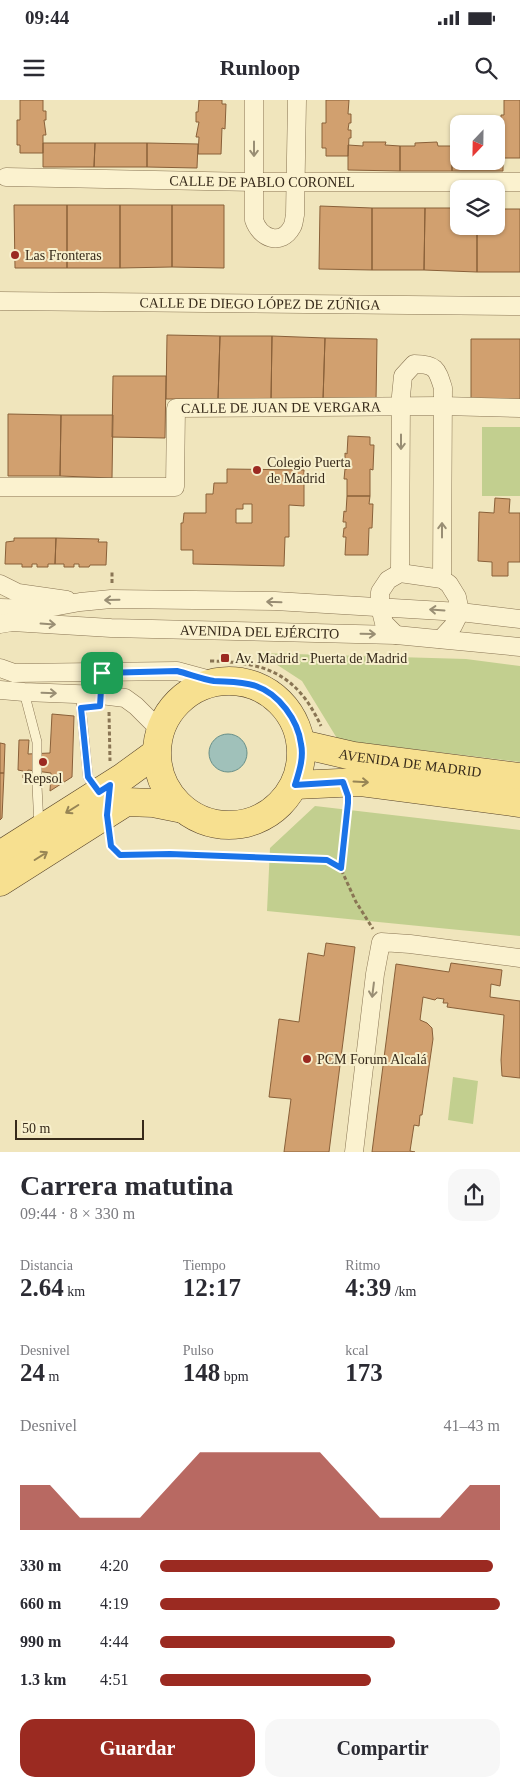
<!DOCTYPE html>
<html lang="es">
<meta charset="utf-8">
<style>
:root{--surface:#fff;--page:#f7f7f7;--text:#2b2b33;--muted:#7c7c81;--accent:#9b2a21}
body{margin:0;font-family:"Times New Roman",serif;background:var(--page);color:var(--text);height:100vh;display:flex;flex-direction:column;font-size:19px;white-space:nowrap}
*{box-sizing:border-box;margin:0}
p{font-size:16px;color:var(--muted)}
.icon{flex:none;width:28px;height:28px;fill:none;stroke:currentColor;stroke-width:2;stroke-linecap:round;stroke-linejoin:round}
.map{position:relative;height:1052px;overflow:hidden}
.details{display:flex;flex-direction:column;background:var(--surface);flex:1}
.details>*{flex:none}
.needle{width:32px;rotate:202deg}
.fabs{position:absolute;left:450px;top:15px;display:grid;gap:10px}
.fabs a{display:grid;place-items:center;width:55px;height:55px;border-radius:10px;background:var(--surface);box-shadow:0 1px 4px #0004;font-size:25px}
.scale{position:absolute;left:15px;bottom:12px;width:129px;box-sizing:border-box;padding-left:5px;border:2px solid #372a1a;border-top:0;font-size:14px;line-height:18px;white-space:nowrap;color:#372a1a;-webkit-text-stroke:4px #f7efcc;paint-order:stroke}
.pin{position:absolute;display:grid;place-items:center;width:42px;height:42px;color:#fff;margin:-21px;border-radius:10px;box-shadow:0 2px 8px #0006}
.round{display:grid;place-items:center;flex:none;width:52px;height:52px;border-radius:15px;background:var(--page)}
.summary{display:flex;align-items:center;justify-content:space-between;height:85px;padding:0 20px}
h1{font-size:28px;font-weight:700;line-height:38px}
.metrics{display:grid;grid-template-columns:repeat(3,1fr);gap:8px;height:85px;padding:5px 20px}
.metrics div{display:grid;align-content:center}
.metrics b{font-size:25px;font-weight:700}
.metrics small{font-size:14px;font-weight:400}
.metrics p{font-size:14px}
.chart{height:140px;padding:10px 20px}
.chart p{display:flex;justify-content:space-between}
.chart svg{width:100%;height:90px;margin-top:5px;fill:var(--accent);opacity:.7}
.cta{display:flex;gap:10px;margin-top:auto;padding:10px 20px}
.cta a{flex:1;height:58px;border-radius:15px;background:var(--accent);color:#fff;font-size:20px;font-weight:700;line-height:58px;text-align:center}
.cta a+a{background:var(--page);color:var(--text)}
ul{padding:0 20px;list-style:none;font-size:16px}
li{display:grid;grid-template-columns:80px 60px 1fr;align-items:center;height:38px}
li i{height:12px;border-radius:6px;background:var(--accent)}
.status{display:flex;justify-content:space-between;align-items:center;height:35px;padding:0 25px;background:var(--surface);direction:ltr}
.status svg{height:14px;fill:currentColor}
header{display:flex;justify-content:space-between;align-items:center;height:65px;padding:0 20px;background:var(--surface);font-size:22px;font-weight:700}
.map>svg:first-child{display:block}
.green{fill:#c2cf8f}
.water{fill:#a0c1ba;stroke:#678f88}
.building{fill:#d1a06f;stroke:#896039;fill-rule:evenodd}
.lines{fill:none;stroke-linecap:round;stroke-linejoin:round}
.lane-casing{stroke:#897554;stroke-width:10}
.street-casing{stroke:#897554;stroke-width:19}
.primary-casing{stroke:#564229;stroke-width:29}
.path{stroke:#897554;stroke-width:3;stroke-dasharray:4 2.5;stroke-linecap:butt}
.lane{stroke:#fbf2cf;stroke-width:9}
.street{stroke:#fbf2cf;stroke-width:18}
.primary{stroke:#f7e090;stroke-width:28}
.oneway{stroke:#998e74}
.oneway2{stroke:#978555}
.route-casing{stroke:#fff;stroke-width:10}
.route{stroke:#1a73e8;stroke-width:6}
.poi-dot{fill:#9b2a21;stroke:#f7efcc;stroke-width:2}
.labels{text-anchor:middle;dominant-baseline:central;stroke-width:4;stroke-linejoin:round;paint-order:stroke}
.street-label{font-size:14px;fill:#372a1a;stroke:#f7efcc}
.poi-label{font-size:14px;fill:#372a1a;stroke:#f7efcc;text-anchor:start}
</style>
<div class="status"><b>09:44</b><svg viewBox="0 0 49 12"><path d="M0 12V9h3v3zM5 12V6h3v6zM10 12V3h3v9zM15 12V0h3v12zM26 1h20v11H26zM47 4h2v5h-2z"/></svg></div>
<header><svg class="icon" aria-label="menu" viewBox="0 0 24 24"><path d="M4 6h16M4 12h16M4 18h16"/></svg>Runloop<svg class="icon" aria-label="search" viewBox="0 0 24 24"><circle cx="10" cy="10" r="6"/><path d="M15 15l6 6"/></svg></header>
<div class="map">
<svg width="520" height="1052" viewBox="0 0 520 1052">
<rect width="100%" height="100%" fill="#f0e5bc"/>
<!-- green -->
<path class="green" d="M482,327h38v69h-38z
M259,553l207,6 54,7v96l-182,-22 -36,-59z
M315,706l205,24v106l-253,-25 3,-63z
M453,977l25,4 -5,43 -25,-4z"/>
<!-- water -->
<path class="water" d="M209 653a19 19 0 1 1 38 0a19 19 0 1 1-38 0Z"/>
<!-- building -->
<path class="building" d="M20,0h23v11h3v9h-2l2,15h-3v18h-23v-8h-3v-25h3z
M199,0h23v4h4l-1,25 -3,-1 -1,26h-23l1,-17h-3l3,-15h-3v-10h2z
M326,0h23l-1,14h3v9h-2l-1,7h3v8h-2l-1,18h-22v-8h-4v-25h4z
M504,0h16v58h-17l1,-18h-3v-9l3,1v-7h-3v-10h3z
M363,42h23l-1,3 15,1v25l-52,-1v-25l15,1z
M437,42l1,4h14v25h-52v-25h15v-3z
M43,43h52l-1,24h-51z
M95,43h52v24h-53z
M147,43l51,1 -1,24 -50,-1z
M452,46h7v15h37v-14h7v24h-51z
M14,105h53v63h-52z
M67,105h53v63h-53z
M120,105h52v62l-52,1z
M172,105h52v63l-52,-1z
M320,106l52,2v62l-53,-1z
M372,108h53l-1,62h-52z
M425,108h34v18h18v46l-53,-2z
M496,109h24v63h-43v-46h19z
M167,235l53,1 -2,63h-52z
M220,236h52l-1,65 -53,-2z
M272,236l53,2 -2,62 -52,1z
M325,238l52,1 -1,62 -53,-1z
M471,239h49v63l-49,-1z
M113,276h53l-1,62 -53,-1z
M8,314l53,1 -1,61h-52z
M61,315h52l-1,63 -52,-2z
M348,336l22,1v8h4l-1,25 -3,-1v27h-23v-17h-3l1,-10h2v-5h-2v-11l2,1z
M227,369l77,1v36l-15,-1v32h-4l-1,29 -91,-2v-14h-12v-27h2l1,-10h22v-19h7l1,-11h13zM243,404h9v19h-16v-14h7z
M347,396h23l-1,8h4l-1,24h-3l-1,27h-23l1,-18h-3l1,-9h2v-6h-3l1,-11 2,1z
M495,398l15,1 -1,14h11v49h-12v14h-16v-14l-14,-1 1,-49 15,1z
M14,438h42l-1,26h-7v3h-11v-3h-5v3h-10v-3h-17l1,-22 8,-1z
M56,438l43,1 -1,3h9l-1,23h-16l-1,2h-10v-3h-5v3h-10v-3h-9z
M52,614l22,2 -2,61 -22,14 1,-18 -23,-3 -1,8h-4v-7l-5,-1 1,-30h10l-1,14 22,-1z
M0,643l5,1 -1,29h-4z
M0,673h4l-2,45 -2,2z
M326,843l29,4 -26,205h-45l7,-53 -22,-2 10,-78 20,3 9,-69 16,3z
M451,863l51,7 -2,16 -9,-2 -1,13 30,4v77l-18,-2 -1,-16 3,-45 -57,-8 1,-4h-5l1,-4 -7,-1 -2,2 -12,-3 -3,23 7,3 5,5 1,11 -11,76h-2l-1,11 -5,-1 -4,26 5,1h-43l24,-188 53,8z"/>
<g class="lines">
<defs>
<path id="lane" d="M24,592l13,50v44l2,39
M82,594l-1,13 7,70 9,13"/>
<g id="street">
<path d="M254,0v120c6,18 27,27 38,7 2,-3 2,-8 3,-12l2,-115"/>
<path id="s1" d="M6,77l248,5h266"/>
<path id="s2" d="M0,201l520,5"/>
<path id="s3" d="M0,387h175l1,-79 266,-2 78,2"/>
<path d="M400,473l1,-177 2,-20 11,-12c22,0 23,5 29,24l-1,191"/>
<path d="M0,484l18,9 49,7"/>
<path d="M0,508l42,1 38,-7 31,-3 164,2 185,11 60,7"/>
<path id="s4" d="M0,524l12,-2 99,6 285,7 124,12"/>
<path d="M396,535l-12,-12 -4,-16v-15l8,-12 12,-7 42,6 7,5 8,13 3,15 -7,14 -12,13"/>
<path d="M0,568l14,5 163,-2 37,10"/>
<path d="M0,590l24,2 77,3 24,3 11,8 24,24"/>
<path d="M354,1052l21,-178 6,-32 29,2 110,14"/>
</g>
<g id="primary">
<circle cx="229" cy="653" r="72"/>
<path id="s5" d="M301,644l52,12 167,21"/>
<path d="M295,685l66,-3 159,21"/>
<path d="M0,755l123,-78 33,-24"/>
<path d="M0,782l126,-80 27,1 30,6"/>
</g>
</defs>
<!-- lane casing -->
<use href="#lane" class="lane-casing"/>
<!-- street casing -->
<use href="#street" class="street-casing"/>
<!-- primary casing -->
<use href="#primary" class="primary-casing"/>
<!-- path -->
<path class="path" d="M112,483v-11
M210,561c56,1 87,13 111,65
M109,612l1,49
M109,737l2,9 9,9 50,-1 157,6 14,9 15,33 17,27
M341,769l7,-64"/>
<!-- lane -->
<use href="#lane" class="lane"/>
<!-- street -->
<use href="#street" class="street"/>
<!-- primary -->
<use href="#primary" class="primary"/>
</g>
<!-- one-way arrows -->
<defs><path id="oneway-shaft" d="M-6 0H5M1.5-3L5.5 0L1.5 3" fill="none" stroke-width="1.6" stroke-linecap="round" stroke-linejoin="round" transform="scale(1.25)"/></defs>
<g class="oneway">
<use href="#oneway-shaft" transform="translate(254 49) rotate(90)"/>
<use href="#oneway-shaft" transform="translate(401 342) rotate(90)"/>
<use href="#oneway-shaft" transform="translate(442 430) rotate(-90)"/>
<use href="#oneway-shaft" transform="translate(112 500) rotate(179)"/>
<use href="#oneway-shaft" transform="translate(274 502) rotate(-178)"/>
<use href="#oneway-shaft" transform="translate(437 510) rotate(-176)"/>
<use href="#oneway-shaft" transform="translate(48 524) rotate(4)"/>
<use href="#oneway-shaft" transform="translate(368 534) rotate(1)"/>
<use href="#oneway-shaft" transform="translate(49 593) rotate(2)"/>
<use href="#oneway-shaft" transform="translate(373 890) rotate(97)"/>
</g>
<g class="oneway2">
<use href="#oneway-shaft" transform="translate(361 682) rotate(3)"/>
<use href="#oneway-shaft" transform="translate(72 709) rotate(148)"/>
<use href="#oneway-shaft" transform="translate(41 756) rotate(-32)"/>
</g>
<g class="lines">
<defs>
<path id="route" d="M177,571c12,3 25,8 37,10 14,1 27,0 42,5 23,8 42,34 45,58 3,14 -2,28 -6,41l48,-3 5,14v7l-7,65 -14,-8 -157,-6 -50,1 -9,-9 -4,-31 3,-30 -11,7 -11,-15 -7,-69 19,-2 2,-33z"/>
</defs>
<!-- route casing -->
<use href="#route" class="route-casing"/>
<!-- route -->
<use href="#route" class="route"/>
</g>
<!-- markers -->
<g class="poi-dot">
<circle cx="15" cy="155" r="5"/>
<circle cx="257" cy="370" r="5"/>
<rect x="220" y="553" width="10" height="10" rx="2.5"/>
<circle cx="43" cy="662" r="5"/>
<circle cx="307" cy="959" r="5"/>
</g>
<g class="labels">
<!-- street labels -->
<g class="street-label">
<text stroke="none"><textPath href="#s1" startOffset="256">CALLE DE PABLO CORONEL</textPath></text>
<text stroke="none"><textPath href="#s2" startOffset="260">CALLE DE DIEGO LÓPEZ DE ZÚÑIGA</textPath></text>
<text stroke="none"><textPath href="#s3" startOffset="359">CALLE DE JUAN DE VERGARA</textPath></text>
<text stroke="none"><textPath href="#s4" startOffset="260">AVENIDA DEL EJÉRCITO</textPath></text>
<text stroke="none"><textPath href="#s5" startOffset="111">AVENIDA DE MADRID</textPath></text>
</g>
<!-- poi labels -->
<g class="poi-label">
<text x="25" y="155">Las Fronteras</text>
<text x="267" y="362">Colegio Puerta<tspan x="267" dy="16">de Madrid</tspan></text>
<text x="235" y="558">Av. Madrid - Puerta de Madrid</text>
<text x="43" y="678" text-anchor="middle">Repsol</text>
<text x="317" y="959">PCM Forum Alcalá</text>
</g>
</g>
</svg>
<div class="fabs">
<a><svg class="needle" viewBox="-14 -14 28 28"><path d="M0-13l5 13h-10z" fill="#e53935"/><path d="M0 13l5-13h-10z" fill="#7c7c81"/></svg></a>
<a><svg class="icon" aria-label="layers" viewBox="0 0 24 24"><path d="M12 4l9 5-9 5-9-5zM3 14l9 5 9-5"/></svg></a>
</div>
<div class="scale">50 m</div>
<div class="pin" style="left:102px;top:573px;background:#1e9e55"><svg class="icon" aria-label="arrive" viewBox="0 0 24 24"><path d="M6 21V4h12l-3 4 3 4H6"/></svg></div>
</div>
<section class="details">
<div class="summary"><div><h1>Carrera matutina</h1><p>09:44 · 8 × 330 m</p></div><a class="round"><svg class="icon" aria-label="share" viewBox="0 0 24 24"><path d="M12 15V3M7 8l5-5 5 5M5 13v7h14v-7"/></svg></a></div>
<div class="metrics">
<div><p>Distancia</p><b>2.64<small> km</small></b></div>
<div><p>Tiempo</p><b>12:17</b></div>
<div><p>Ritmo</p><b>4:39<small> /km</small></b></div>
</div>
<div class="metrics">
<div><p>Desnivel</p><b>24<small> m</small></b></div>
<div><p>Pulso</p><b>148<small> bpm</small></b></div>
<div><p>kcal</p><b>173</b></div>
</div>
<div class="chart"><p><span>Desnivel</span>41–43 m</p>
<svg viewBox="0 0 160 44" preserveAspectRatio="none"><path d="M0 44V22L10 22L20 38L30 38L40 38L50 22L60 6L70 6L80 6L90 6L100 6L110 22L120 38L130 38L140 38L150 22L160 22V44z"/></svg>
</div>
<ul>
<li><b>330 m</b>4:20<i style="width:98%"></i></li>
<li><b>660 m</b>4:19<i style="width:100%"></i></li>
<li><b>990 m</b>4:44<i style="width:69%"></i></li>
<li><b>1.3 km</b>4:51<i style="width:62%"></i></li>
</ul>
<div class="cta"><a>Guardar</a><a>Compartir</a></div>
</section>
